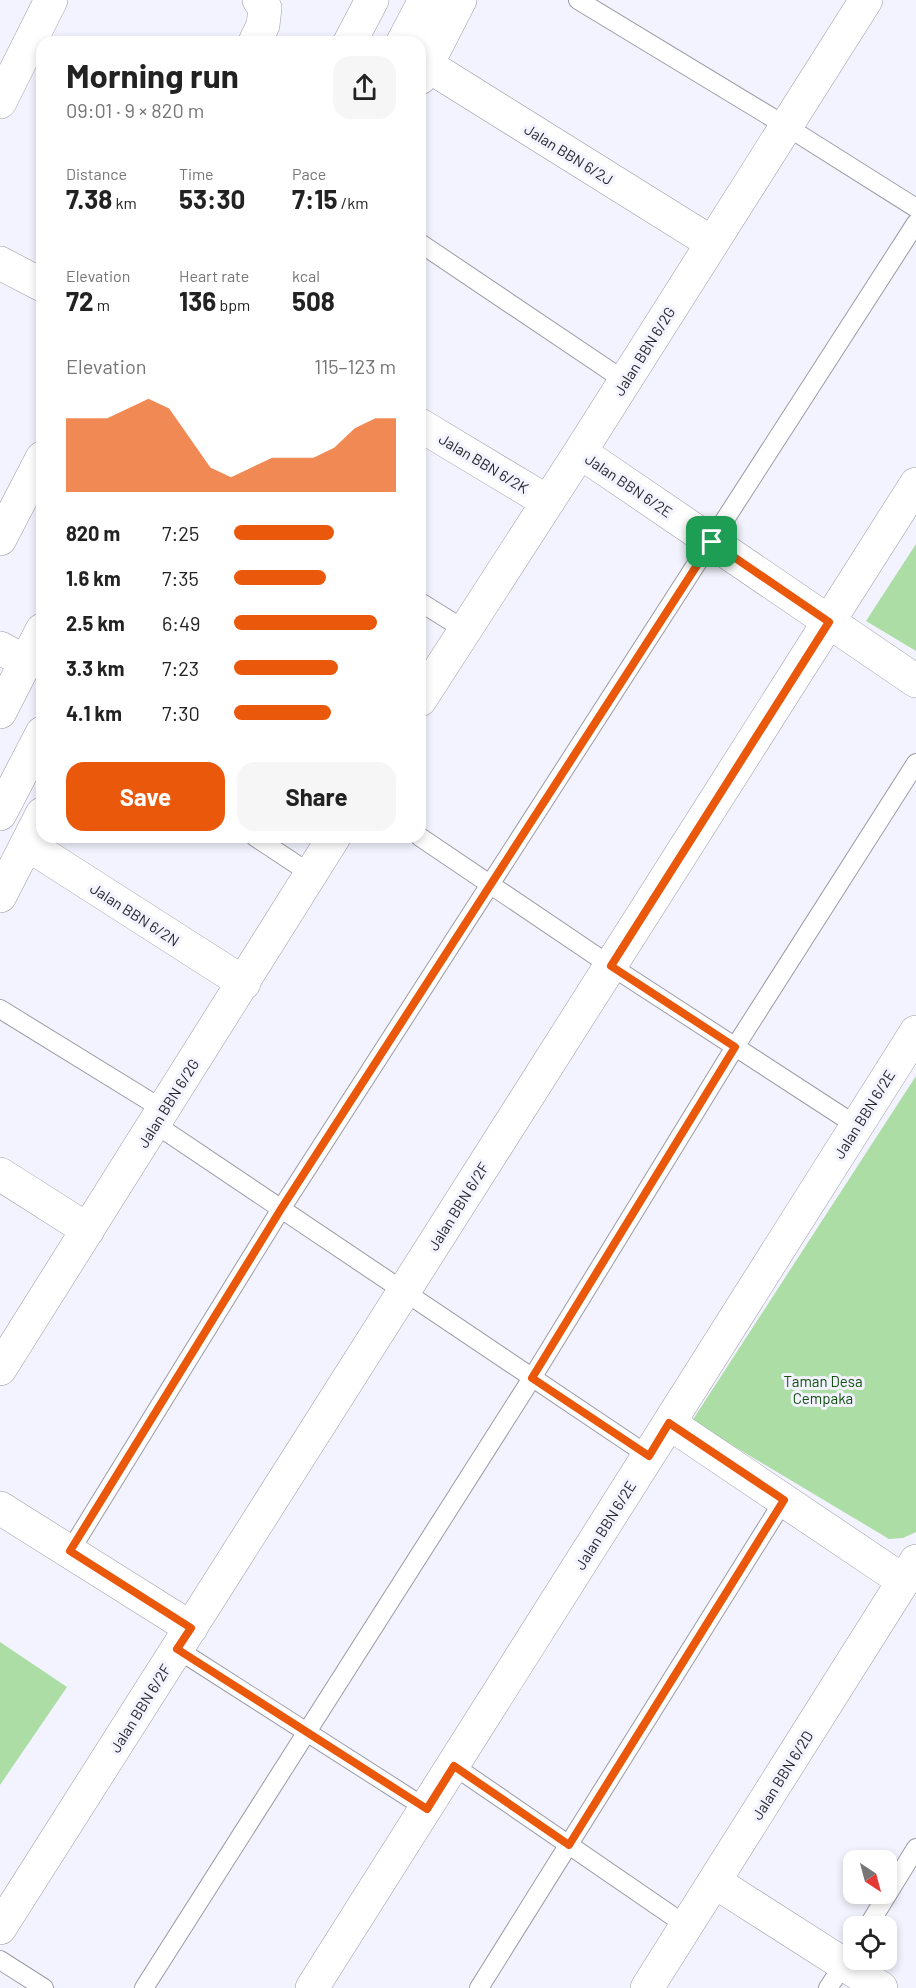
<!DOCTYPE html>
<meta charset="utf-8">
<style>
:root{--surface:#fff;--page:#f6f6f6;--text:#222;--muted:#767676;--accent:#ea580c}
body{margin:0;font-family:Barlow,sans-serif;background:var(--page);color:var(--text);height:100vh;display:flex;flex-direction:column;font-size:22px;white-space:nowrap}
*{box-sizing:border-box;margin:0}
p{font-size:20px;color:var(--muted)}
.icon{flex:none;width:33px;height:33px;fill:none;stroke:currentColor;stroke-width:2;stroke-linecap:round;stroke-linejoin:round}
.map{position:relative;flex:1;overflow:hidden}
.drawer{position:absolute;left:36px;top:36px;width:390px;height:807px;display:flex;flex-direction:column;background:var(--surface);border-radius:18px;box-shadow:0 3px 9px #0003}
.drawer>*{flex:none}
.needle{width:39px;rotate:144deg}
.tools{position:absolute;left:843px;top:1850px;display:grid;gap:12px}
.tools a{display:grid;place-items:center;width:54px;height:54px;border-radius:12px;background:var(--surface);box-shadow:0 3px 9px #0003;font-size:30px}
.pin{position:absolute;display:grid;place-items:center;width:51px;height:51px;color:#fff;margin:-26px;border-radius:12px;box-shadow:0 3px 9px #0006}
.round{display:grid;place-items:center;flex:none;width:63px;height:63px;border-radius:18px;background:var(--page)}
.head{display:flex;align-items:center;justify-content:space-between;height:102px;padding:0 30px}
h1{font-size:33px;font-weight:700;line-height:45px}
.figures{display:grid;grid-template-columns:repeat(3,1fr);gap:9px;height:102px;padding:6px 30px}
.figures div{display:grid;align-content:center}
.figures b{font-size:26px;font-weight:700}
.figures small{font-size:16px;font-weight:400}
.figures p{font-size:16px}
.chart{height:168px;padding:12px 30px}
.chart p{display:flex;justify-content:space-between}
.chart svg{width:100%;height:108px;margin-top:6px;fill:var(--accent);opacity:.7}
.cta{display:flex;gap:12px;margin-top:auto;padding:12px 30px}
.cta a{flex:1;height:69px;border-radius:18px;background:var(--accent);color:#fff;font-size:24px;font-weight:700;line-height:69px;text-align:center}
.cta a+a{background:var(--page);color:var(--text)}
ul{padding:0 30px;list-style:none;font-size:20px}
li{display:grid;grid-template-columns:96px 72px 1fr;align-items:center;height:45px}
li i{height:15px;border-radius:8px;background:var(--accent)}
.map>svg:first-child{display:block}
.green{fill:#abdda5}
.lines{fill:none;stroke-linecap:round;stroke-linejoin:round}
.lane-casing{stroke:#9b9ba6;stroke-width:20}
.street-casing{stroke:#9b9ba6;stroke-width:34}
.secondary-casing{stroke:#9b9ba6;stroke-width:34}
.lane{stroke:#fff;stroke-width:18}
.street{stroke:#fff;stroke-width:33}
.secondary{stroke:#fff;stroke-width:33}
.route-casing{stroke:#fff;stroke-width:12}
.route{stroke:#ea580c;stroke-width:8}
.labels{text-anchor:middle;dominant-baseline:central;stroke-width:6;stroke-linejoin:round;paint-order:stroke}
.street-label{font-size:15px;fill:#25252a;stroke:#f3f3ff}
.park-label{font-size:15px;fill:#12510c;stroke:#f3f3ff}
</style>
<div class="map">
<svg width="916" height="1988" viewBox="0 0 916 1988">
<rect width="100%" height="100%" fill="#f3f3ff"/>
<!-- green -->
<path class="green" d="M916,544v107l-50,-30z
M916,1076v456l-13,6 -14,1 -197,-118z
M0,1642l67,45 -67,98z"/>
<g class="lines">
<defs>
<path id="lane" d="M578,0l208,126 130,82
M420,243l205,138
M420,602l45,28
M255,837l56,37
M420,837l191,129 246,160
M0,1009l164,101
M155,1124l494,332
M70,1551l211,-342 635,-986
M177,1649l250,160
M454,1766l233,160
M868,1926l48,-78
M0,1960l44,28
M144,1988l388,-610 203,-331 181,-284
M479,1988l305,-488
M828,1988l26,-39"/>
<path id="street" d="M255,42l8,-17 2,-17 -6,-8
M427,65l285,178
M420,78l40,-78
M0,102l51,-102
M0,263l42,22
M420,425l128,77
M580,452l336,229
M0,539l42,-81
M0,648l26,14
M420,700l160,-248 286,-452
M27,844l217,139
M0,896l42,-82
M0,1174l88,56
M0,1369l334,-532
M669,1423l233,157
M0,1508l191,120
M715,1882l166,106
M0,1928l916,-1444
M312,1988l604,-956
M647,1988l269,-427"/>
<path id="secondary" d="M350,42l22,-42
M403,42l22,-42
M0,712l42,-82
M0,814l42,-81"/>
</defs>
<!-- lane casing -->
<use href="#lane" class="lane-casing"/>
<!-- street casing -->
<use href="#street" class="street-casing"/>
<!-- secondary casing -->
<use href="#secondary" class="secondary-casing"/>
<!-- lane -->
<use href="#lane" class="lane"/>
<!-- street -->
<use href="#street" class="street"/>
<!-- secondary -->
<use href="#secondary" class="secondary"/>
</g>
<g class="lines">
<defs>
<path id="route" d="M712,542l117,80 -218,344 124,81 -203,331 117,78 20,-33 115,77 -215,345 -115,-79 -27,43 -250,-160 14,-21 -121,-77 211,-342z"/>
</defs>
<!-- route casing -->
<use href="#route" class="route-casing"/>
<!-- route -->
<use href="#route" class="route"/>
</g>
<g class="labels">
<!-- street labels -->
<g class="street-label">
<text transform="translate(569 154) rotate(32)">Jalan BBN 6/2J</text>
<text transform="translate(644 351) rotate(-58)">Jalan BBN 6/2G</text>
<text transform="translate(484 463) rotate(31)">Jalan BBN 6/2K</text>
<text transform="translate(629 485) rotate(34)">Jalan BBN 6/2E</text>
<text transform="translate(135 914) rotate(33)">Jalan BBN 6/2N</text>
<text transform="translate(168 1103) rotate(-58)">Jalan BBN 6/2G</text>
<text transform="translate(864 1114) rotate(-58)">Jalan BBN 6/2E</text>
<text transform="translate(458 1206) rotate(-58)">Jalan BBN 6/2F</text>
<text transform="translate(605 1525) rotate(-58)">Jalan BBN 6/2E</text>
<text transform="translate(140 1708) rotate(-58)">Jalan BBN 6/2F</text>
<text transform="translate(782 1775) rotate(-58)">Jalan BBN 6/2D</text>
</g>
<!-- park labels -->
<g class="park-label">
<text x="823" y="1381">Taman Desa<tspan x="823" dy="17">Cempaka</tspan></text>
</g>
</g>
</svg>
<div class="tools">
<a><svg class="needle" viewBox="-14 -14 28 28"><path d="M0-13l5 13h-10z" fill="#e53935"/><path d="M0 13l5-13h-10z" fill="#767676"/></svg></a>
<a><svg class="icon" aria-label="locate" viewBox="0 0 24 24"><circle cx="12" cy="12" r="6"/><path d="M12 2v4M12 18v4M2 12h4M18 12h4"/></svg></a>
</div>
<div class="pin" style="left:712px;top:542px;background:#1e9e55"><svg class="icon" aria-label="arrive" viewBox="0 0 24 24"><path d="M6 21V4h12l-3 4 3 4H6"/></svg></div>
<section class="drawer">
<div class="head"><div><h1>Morning run</h1><p>09:01 · 9 × 820 m</p></div><a class="round"><svg class="icon" aria-label="share" viewBox="0 0 24 24"><path d="M12 15V3M7 8l5-5 5 5M5 13v7h14v-7"/></svg></a></div>
<div class="figures">
<div><p>Distance</p><b>7.38<small> km</small></b></div>
<div><p>Time</p><b>53:30</b></div>
<div><p>Pace</p><b>7:15<small> /km</small></b></div>
</div>
<div class="figures">
<div><p>Elevation</p><b>72<small> m</small></b></div>
<div><p>Heart rate</p><b>136<small> bpm</small></b></div>
<div><p>kcal</p><b>508</b></div>
</div>
<div class="chart"><p><span>Elevation</span>115–123 m</p>
<svg viewBox="0 0 160 44" preserveAspectRatio="none"><path d="M0 44V14L10 14L20 14L30 10L40 6L50 10L60 22L70 34L80 38L90 34L100 30L110 30L120 30L130 26L140 18L150 14L160 14V44z"/></svg>
</div>
<ul>
<li><b>820 m</b>7:25<i style="width:62%"></i></li>
<li><b>1.6 km</b>7:35<i style="width:57%"></i></li>
<li><b>2.5 km</b>6:49<i style="width:88%"></i></li>
<li><b>3.3 km</b>7:23<i style="width:64%"></i></li>
<li><b>4.1 km</b>7:30<i style="width:60%"></i></li>
</ul>
<div class="cta"><a>Save</a><a>Share</a></div>
</section>
</div>
